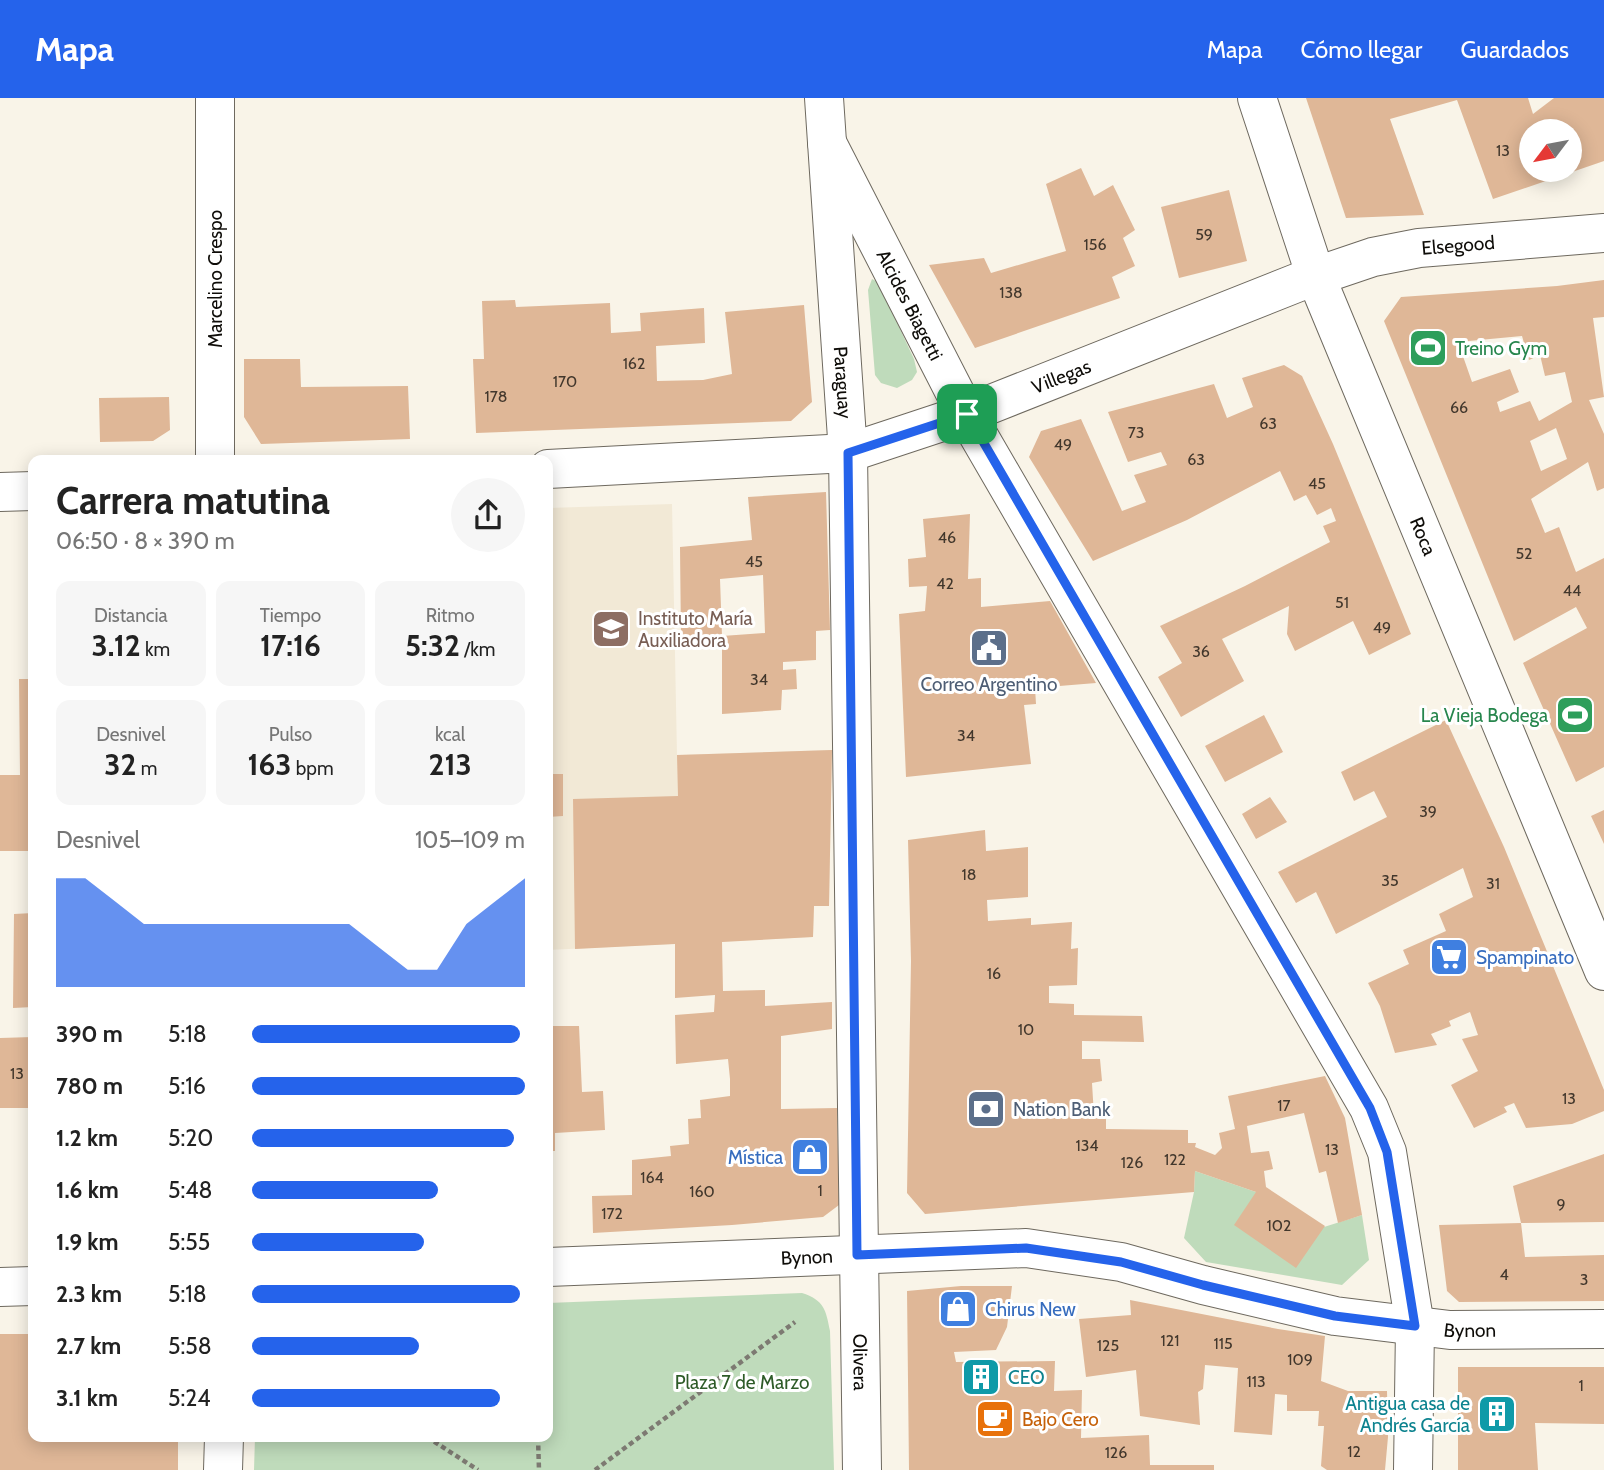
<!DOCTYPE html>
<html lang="es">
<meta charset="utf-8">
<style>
:root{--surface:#fff;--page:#f6f6f6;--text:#222;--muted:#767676;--accent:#2563eb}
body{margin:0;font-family:Cabin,sans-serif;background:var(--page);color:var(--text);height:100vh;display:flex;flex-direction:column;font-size:26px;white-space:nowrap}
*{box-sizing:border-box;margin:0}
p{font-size:23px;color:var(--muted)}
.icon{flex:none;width:38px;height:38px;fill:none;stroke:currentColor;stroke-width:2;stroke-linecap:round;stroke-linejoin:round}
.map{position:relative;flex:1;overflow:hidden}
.side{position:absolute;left:28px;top:357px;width:525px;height:987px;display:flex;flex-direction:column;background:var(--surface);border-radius:14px;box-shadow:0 4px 18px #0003}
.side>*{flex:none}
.needle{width:46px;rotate:238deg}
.controls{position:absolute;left:1519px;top:21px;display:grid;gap:14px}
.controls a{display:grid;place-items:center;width:63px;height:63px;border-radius:50%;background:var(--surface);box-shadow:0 4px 18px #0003;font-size:35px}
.pin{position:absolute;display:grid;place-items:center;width:60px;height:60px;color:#fff;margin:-30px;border-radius:14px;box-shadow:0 4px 10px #0006}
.round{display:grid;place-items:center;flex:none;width:74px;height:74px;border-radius:37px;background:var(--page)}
.head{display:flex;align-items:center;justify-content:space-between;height:119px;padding:0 28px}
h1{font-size:38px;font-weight:700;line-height:52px}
.figures{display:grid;grid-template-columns:repeat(3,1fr);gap:10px;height:119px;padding:7px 28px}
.figures div{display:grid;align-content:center;border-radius:14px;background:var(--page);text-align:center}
.figures b{font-size:30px;font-weight:700}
.figures small{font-size:19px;font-weight:400}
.figures p{font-size:19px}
.chart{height:196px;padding:14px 28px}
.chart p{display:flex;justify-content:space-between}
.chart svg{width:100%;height:126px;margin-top:7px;fill:var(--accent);opacity:.7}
ul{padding:0 28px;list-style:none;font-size:23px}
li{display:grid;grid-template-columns:112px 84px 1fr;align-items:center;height:52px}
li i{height:18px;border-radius:9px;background:var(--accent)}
header{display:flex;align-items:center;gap:42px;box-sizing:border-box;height:98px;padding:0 35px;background:var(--accent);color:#fff}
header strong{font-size:33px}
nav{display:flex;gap:38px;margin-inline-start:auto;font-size:24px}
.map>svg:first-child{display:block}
.built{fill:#f2e9d6}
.green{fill:#bfdbbb}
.building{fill:#dfb797;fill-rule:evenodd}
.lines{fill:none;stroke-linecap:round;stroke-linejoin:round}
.minor-casing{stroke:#6e695f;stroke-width:40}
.path{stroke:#7d7a72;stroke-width:4.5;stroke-dasharray:5 3.5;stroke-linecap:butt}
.minor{stroke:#fff;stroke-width:38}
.route-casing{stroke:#fff;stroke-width:14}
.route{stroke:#2563eb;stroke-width:9}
.labels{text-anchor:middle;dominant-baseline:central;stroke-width:6;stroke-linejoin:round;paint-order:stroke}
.number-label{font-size:16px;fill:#42372c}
.street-label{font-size:19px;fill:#0e0c08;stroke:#fff}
.leisure-label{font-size:19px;fill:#27864d;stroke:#fff;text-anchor:start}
.education-label{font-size:19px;fill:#785e54;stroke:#fff;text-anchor:start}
.service-label{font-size:19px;fill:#4e5e75;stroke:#fff}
.shop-label{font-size:19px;fill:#366cbe;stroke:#fff;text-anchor:start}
.culture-label{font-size:19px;fill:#0d838f;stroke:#fff;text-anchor:start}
.park-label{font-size:19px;fill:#2e5b28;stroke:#fff}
.food-label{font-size:19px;fill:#c56008;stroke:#fff;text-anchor:start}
</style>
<header>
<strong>Mapa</strong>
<nav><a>Mapa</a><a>Cómo llegar</a><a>Guardados</a></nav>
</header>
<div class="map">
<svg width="1604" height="1372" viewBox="0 0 1604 1372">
<rect width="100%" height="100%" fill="#f9f4e8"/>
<!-- built -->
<path class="built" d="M672,406l5,251 155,-5 -3,156h-15l-1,31 -265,13v-442z"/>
<!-- green -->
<path class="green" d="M872,181l6,3 36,77 3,13 -5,8 -15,8 -16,-5 -6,-8 -7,-85z
M1195,1073l61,21 68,35 38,-12 7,45 -27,25 -136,-23 -22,-24 10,-46z
M802,1195c22,7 24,17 28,38l4,139h-580l1,-33h293v-134z"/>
<!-- building -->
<path class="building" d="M1306,0h222l5,16 21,-16h50v63l-111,38 -36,-99 -67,19 34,96 -78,3zM1531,33h39v39h-39z
M1081,70l13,28 19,-11 22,45 -12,8 12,28 -23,11 8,21 -145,50 -46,-83 55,-7 7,15 75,-22 -20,-67z
M1229,92l18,71 -68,17 -18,-71z
M1604,182v37l-11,1 11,79 -15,3 15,34v54l-7,3 -9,-29 -57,37 14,34 14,-6 17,45 28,-14v209l-28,15 -53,-119 64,-35 -11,-21 -62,34 -130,-320 17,-24 156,-11zM1522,238l7,24 11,-5 5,21 20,-4 7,30 -33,19 -9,-20 -30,11 -3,-10 22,-10 -9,-23 -38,13 -14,-40zM1556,330l11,31 -26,12 -11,-30z
M515,202l1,7 94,-4 1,30 30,-2 -1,-18 64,-5 1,35 -49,3 1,35 46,-1 29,-6 -7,-62 79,-7 8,97 -21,19 -315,12 -3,-74h11l-2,-58z
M244,261h56l1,28 107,-1 2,53 -149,5 -17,-27z
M1284,267l18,11 31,68 78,190 -42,21 -16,-34 -58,30 -8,-17 2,-28 -67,33 22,42 -63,36 -23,-40 24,-14 -22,-37 85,-40 85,-44 -7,-16 13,-5 -5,-13 -14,7 -11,-20 -12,6 -14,-30 -93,49 -94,41 -64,-104 12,-26 40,-12 41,92 24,-9 -12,-27 33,-10 -6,-13 -33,10 -20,-50 106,-28 13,34 26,-11 -11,-29z
M169,299l1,33 -17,11 -53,1 -1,-44z
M826,394l4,138 -14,1v29l-33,2v8l13,-1 1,20 -15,1 -1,20 -59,4v-78l43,-3 -2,-58 -43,4 2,57 -41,3 -1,-92 72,-7 -4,-43z
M970,416l-2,65 13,-1v29l69,-6 46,82 -61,5 1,16 -12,1 7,59 -125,13 -7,-163 26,-3 2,-25 -18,1 -1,-28 18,-2 -3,-38z
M548,424h2l2,40h-4z
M19,581h14v172h-33v-76h20z
M1264,617l19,37 -58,30 -20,-36z
M1446,622l58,127 100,243v21l-32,13 -46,4 -12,-25 -10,4 3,5 -33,16 -23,-43 27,-14 -16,-32 16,-4 -8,-23 -21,9 2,5 -20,8 6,11 -42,8 -15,-47 -12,-23 41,-19 -6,-14 43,-19 -7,-17 34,-17 -10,-29 -127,66 -20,-42 -20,11 -18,-31 109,-55 -13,-26 -20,10 -13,-29z
M832,652l-3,156h-15l-1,31 -91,5 1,49 42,-1v16l67,-4v27l-51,7v73l56,-1 2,97 -16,12 -91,8 -139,8 -1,-37 40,-1v-35l39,-4 -1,-10 19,-2 -1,-25 13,-1 -1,-18 30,-4v-17l-2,-20 -52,5 -1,-49 39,-3 1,-17 -40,3v-54l-100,5 -2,-150 105,-3 -1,-41z
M548,676h15v42l-15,1z
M1270,699l17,25 -31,17 -14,-25z
M1604,712v34l-13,-28z
M985,732l1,21 42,-4v50l-41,3 1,21 43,-3v7l41,-3 -1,27 7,-1 -1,37 -28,1v17l25,1v11l68,1 2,26 -62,-1v18h18l2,22 -10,2 2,33 12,-1v14l82,1v13h8l-1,4 20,8 7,-7 -3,-15 16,-4 -7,-33 97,-20 20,42 17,97 -24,8 -12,-52 -7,2 -15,-60 -57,13 4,27 18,-2 4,18 -9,2 2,16 59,39 -29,42 -62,-43 22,-33 -61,-21 -1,21 -269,22 -18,-21 4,-232 -3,-121z
M33,815v94l-20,1 1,-94z
M552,928h27l3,66 21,-1 2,39 -50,3v18h-7v-85h4z
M33,939v71h-33v-70z
M1604,1056v68l-83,1 -8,-37z
M1521,1125l4,34 79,-2v46l-145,1 -12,-11 -8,-66z
M961,1188h51l-5,41 -11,23 -42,2 2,10 99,-1 -1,30 28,-1 -1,48 68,-3 1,30h64v5h-305l-2,-179z
M1130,1202l148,29 47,7 -4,45 27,10h39l1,46 -3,33h-58l-6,-4 3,-40h-6l1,-15h-32v-16l-12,-1 -3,41 -38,-3 4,-64 -33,-3 -2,24 -5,3 2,33 -60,-9 -4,-46 -50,7 -7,-58 52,-4z
M0,1236h33v103h145v33h-178z
M1458,1269h146v57l-69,-1 3,47h-80z"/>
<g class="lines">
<defs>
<g id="minor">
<path d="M215,0v362"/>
<path id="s1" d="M824,0l24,355 14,1017"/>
<path id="s2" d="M1257,0l59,179 288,694"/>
<path id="s3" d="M827,45l139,271 403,694 18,44 28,174 -2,144"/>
<path id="s4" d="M548,371l300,-16 118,-39 333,-132 74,-25 46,-9 185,-15"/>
<path d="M0,394l33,-1"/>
<path id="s5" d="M548,1169l478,-19 95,14 82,23 132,31 115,14 154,-1"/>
<path d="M0,1189l33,-1"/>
<path d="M223,1372l1,-33"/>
</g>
</defs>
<!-- minor casing -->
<use href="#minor" class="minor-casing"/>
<!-- path -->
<path class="path" d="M427,1339l51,33
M538,1339l1,33
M595,1372l200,-148"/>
<!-- minor -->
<use href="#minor" class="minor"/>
</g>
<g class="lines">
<defs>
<path id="route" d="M967,316l403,694 17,44 28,174 -80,-10 -132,-31 -82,-23 -95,-14 -169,7 -9,-802z"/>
</defs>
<!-- route casing -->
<use href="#route" class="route-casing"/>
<!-- route -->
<use href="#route" class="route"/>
</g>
<!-- icons -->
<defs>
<symbol id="stadium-square" viewBox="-11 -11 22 22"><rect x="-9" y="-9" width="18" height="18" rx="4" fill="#2e9e5b" stroke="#fff"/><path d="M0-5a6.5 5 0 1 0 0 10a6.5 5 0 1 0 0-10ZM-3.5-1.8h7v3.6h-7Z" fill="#fff"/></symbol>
<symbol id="school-square" viewBox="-11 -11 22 22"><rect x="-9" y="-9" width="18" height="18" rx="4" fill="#8d6e63" stroke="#fff"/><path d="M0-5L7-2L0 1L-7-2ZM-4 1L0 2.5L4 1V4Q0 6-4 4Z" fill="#fff"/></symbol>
<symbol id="civic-square" viewBox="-11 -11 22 22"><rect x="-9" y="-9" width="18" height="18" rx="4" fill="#5c6f8a" stroke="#fff"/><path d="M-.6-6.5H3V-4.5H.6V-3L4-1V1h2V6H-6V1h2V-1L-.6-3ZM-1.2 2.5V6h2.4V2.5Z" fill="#fff"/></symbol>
<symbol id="supermarket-square" viewBox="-11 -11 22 22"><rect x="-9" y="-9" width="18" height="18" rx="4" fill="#3f7fe0" stroke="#fff"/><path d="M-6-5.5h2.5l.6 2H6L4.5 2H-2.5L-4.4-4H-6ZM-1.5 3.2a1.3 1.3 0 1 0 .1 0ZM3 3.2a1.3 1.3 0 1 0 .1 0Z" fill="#fff"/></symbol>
<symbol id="bank-square" viewBox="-11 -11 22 22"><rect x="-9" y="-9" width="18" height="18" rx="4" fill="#5c6f8a" stroke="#fff"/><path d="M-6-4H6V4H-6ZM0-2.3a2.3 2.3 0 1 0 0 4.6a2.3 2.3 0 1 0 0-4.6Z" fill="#fff"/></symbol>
<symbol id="shop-square" viewBox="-11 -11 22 22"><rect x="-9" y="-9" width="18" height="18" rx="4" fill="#3f7fe0" stroke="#fff"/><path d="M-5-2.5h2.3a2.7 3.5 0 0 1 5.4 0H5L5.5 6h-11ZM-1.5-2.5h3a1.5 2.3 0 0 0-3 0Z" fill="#fff"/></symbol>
<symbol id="building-square" viewBox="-11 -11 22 22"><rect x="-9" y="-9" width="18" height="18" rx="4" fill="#0f9aa8" stroke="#fff"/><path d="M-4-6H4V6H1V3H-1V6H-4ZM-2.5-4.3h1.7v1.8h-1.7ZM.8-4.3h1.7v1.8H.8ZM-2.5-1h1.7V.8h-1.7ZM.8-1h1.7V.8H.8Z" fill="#fff"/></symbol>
<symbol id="cafe-square" viewBox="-11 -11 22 22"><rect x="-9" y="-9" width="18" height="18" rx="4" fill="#e8710a" stroke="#fff"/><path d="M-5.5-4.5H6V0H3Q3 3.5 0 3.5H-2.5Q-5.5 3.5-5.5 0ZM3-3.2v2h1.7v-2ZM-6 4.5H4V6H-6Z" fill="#fff"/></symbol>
</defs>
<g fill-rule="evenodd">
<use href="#stadium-square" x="1406" y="228" width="44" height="44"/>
<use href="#school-square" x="589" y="509" width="44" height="44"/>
<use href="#civic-square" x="967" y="528" width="44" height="44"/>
<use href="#stadium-square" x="1553" y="595" width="44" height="44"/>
<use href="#supermarket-square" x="1427" y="837" width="44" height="44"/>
<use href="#bank-square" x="964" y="989" width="44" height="44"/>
<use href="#shop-square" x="788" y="1037" width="44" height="44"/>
<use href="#shop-square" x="936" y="1189" width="44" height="44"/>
<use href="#building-square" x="959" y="1257" width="44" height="44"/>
<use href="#building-square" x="1475" y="1294" width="44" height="44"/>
<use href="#cafe-square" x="973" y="1299" width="44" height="44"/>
</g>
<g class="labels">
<!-- number labels -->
<g class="number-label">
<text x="1503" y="52">13</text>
<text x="1204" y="136">59</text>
<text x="1095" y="146">156</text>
<text x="1011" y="194">138</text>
<text x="634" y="265">162</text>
<text x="565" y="283">170</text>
<text x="496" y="298">178</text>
<text x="1459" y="309">66</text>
<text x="1268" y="325">63</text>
<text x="1136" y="334">73</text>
<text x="1063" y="346">49</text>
<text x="1196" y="361">63</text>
<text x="1317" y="385">45</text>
<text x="947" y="439">46</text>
<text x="1524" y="455">52</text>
<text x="754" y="463">45</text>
<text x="945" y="485">42</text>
<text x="1572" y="492">44</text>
<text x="1342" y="504">51</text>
<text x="1382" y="529">49</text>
<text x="1201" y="553">36</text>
<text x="759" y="581">34</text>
<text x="966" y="637">34</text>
<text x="1428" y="713">39</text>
<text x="969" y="776">18</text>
<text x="1390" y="782">35</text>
<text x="1493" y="785">31</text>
<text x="994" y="875">16</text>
<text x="1026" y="931">10</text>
<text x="17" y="975">13</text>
<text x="1569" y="1000">13</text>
<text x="1284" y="1007">17</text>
<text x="1087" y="1047">134</text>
<text x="1332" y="1051">13</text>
<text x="1175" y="1061">122</text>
<text x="1132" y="1064">126</text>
<text x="652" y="1079">164</text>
<text x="820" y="1092">1</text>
<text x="702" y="1093">160</text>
<text x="1561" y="1106">9</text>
<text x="612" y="1115">172</text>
<text x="1279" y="1127">102</text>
<text x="1504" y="1176">4</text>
<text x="1584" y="1181">3</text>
<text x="1170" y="1242">121</text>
<text x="1223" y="1245">115</text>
<text x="1108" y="1247">125</text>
<text x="1300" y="1261">109</text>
<text x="1256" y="1283">113</text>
<text x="1581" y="1287">1</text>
<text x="1354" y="1353">12</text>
<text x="1116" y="1354">126</text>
</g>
<!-- street labels -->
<g class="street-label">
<text stroke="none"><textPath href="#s4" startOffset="947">Elsegood</textPath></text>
<text transform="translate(215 181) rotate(-90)">Marcelino Crespo</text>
<text stroke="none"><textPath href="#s3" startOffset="182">Alcides Biagetti</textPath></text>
<text stroke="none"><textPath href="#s4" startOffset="527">Villegas</textPath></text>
<text stroke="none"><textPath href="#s1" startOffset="285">Paraguay</textPath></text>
<text stroke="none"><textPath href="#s2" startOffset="469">Roca</textPath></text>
<text stroke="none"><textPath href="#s5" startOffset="259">Bynon</textPath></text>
<text stroke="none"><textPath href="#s5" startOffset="931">Bynon</textPath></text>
<text stroke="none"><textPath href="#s1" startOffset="1265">Olivera</textPath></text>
</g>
<!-- leisure labels -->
<g class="leisure-label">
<text x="1455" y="250">Treino Gym</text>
<text x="1548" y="617" text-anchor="end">La Vieja Bodega</text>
</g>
<!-- education labels -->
<g class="education-label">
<text x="638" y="520">Instituto María<tspan x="638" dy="22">Auxiliadora</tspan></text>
</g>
<!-- service labels -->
<g class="service-label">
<text x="989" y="586">Correo Argentino</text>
<text x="1013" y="1011" text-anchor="start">Nation Bank</text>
</g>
<!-- shop labels -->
<g class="shop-label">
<text x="1476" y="859">Spampinato</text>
<text x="783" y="1059" text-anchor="end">Mística</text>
<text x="985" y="1211">Chirus New</text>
</g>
<!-- culture labels -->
<g class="culture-label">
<text x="1008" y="1279">CEO</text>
<text x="1470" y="1305" text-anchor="end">Antigua casa de<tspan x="1470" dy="22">Andrés García</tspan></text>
</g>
<!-- park labels -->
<g class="park-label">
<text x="742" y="1284">Plaza 7 de Marzo</text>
</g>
<!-- food labels -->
<g class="food-label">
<text x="1022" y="1321">Bajo Cero</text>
</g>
</g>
</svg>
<div class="controls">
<a><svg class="needle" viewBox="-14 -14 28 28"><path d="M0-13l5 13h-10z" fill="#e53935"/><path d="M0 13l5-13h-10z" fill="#767676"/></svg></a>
</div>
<div class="pin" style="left:967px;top:316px;background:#1e9e55"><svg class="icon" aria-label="arrive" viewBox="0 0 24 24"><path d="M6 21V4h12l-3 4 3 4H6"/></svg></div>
<section class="side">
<div class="head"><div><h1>Carrera matutina</h1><p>06:50 · 8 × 390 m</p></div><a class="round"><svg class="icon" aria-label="share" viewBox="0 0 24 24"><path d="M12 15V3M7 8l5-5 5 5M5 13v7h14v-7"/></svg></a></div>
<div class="figures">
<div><p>Distancia</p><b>3.12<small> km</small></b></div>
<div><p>Tiempo</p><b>17:16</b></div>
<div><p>Ritmo</p><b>5:32<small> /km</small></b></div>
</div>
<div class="figures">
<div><p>Desnivel</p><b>32<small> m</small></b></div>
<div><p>Pulso</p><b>163<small> bpm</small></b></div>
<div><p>kcal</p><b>213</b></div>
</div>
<div class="chart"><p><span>Desnivel</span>105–109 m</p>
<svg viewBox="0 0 160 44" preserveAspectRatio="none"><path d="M0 44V6L10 6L20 14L30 22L40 22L50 22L60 22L70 22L80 22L90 22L100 22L110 30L120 38L130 38L140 22L150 14L160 6V44z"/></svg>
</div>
<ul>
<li><b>390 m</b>5:18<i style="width:98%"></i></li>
<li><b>780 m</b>5:16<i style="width:100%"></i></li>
<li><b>1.2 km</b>5:20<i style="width:96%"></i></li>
<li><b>1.6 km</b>5:48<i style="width:68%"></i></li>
<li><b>1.9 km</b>5:55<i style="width:63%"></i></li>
<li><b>2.3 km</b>5:18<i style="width:98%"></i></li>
<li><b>2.7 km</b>5:58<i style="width:61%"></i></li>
<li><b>3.1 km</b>5:24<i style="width:91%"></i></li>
</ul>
</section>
</div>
